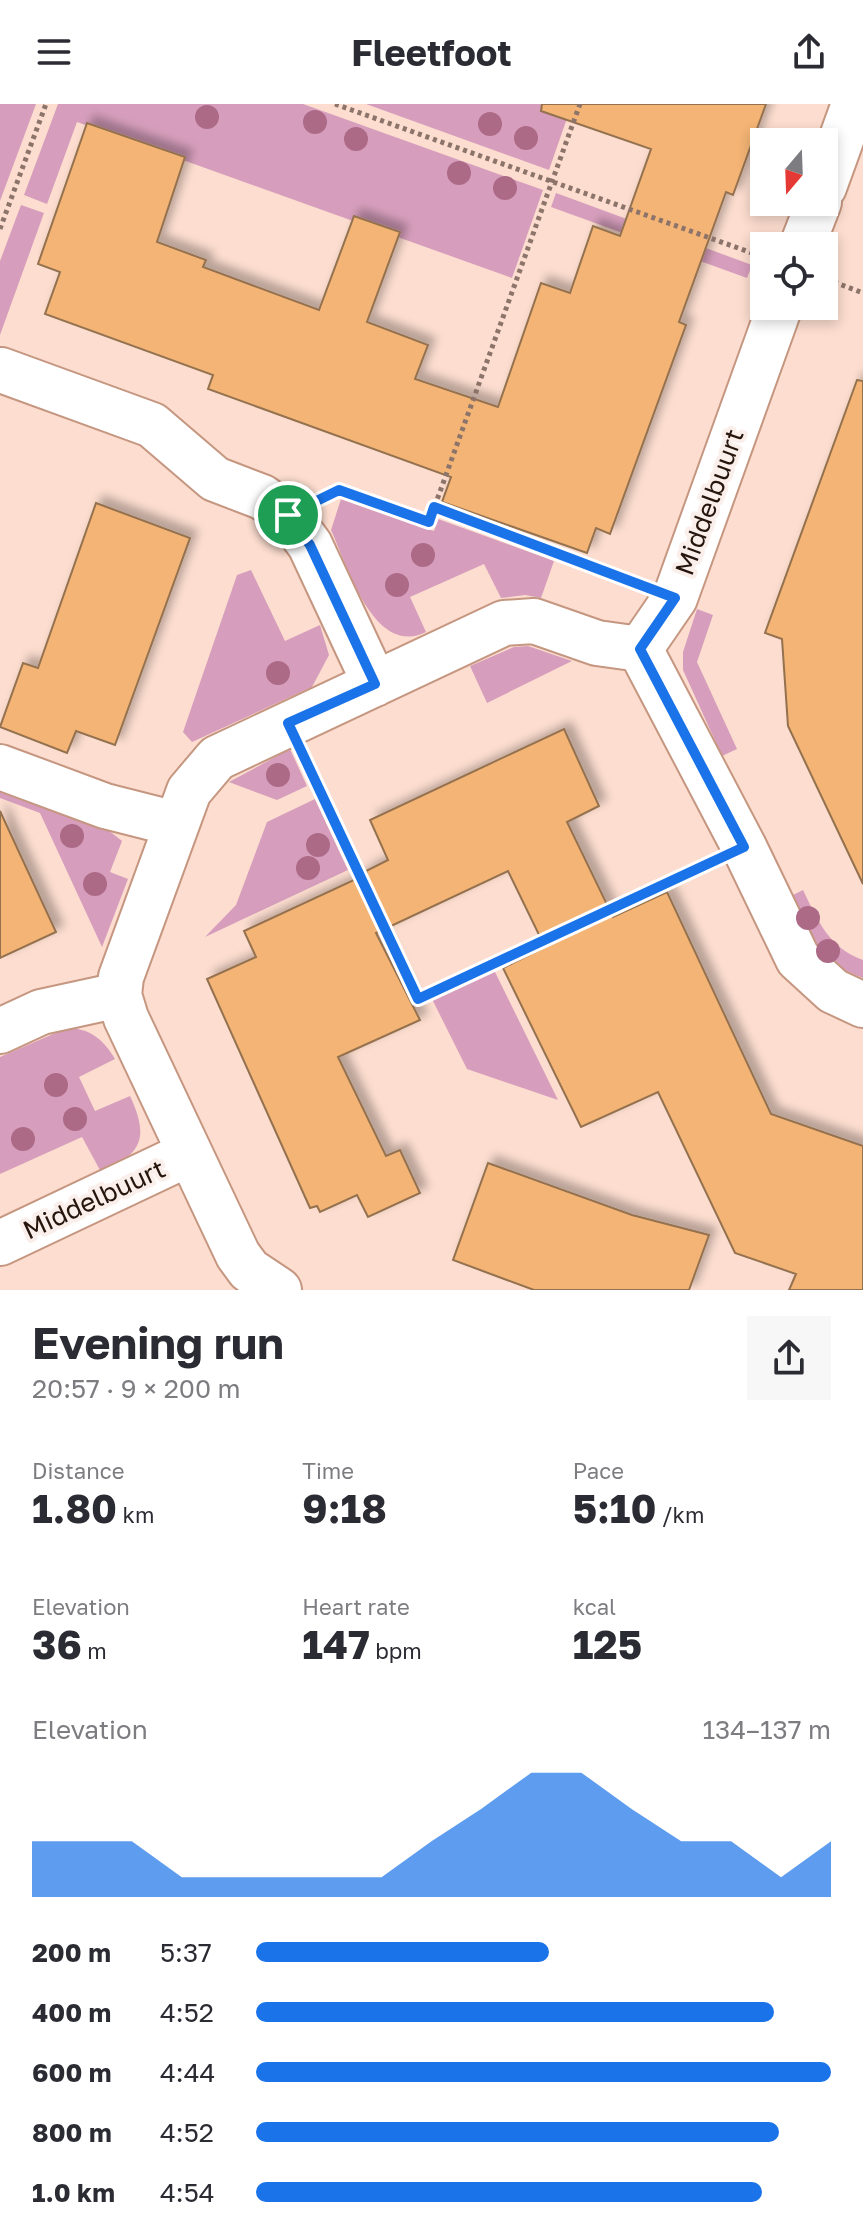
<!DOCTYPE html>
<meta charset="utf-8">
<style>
:root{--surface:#fff;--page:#f7f7f7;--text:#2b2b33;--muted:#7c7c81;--accent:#1a73e8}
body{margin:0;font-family:"Golos Text",sans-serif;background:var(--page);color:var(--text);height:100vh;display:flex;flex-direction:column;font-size:30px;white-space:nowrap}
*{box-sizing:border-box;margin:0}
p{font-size:26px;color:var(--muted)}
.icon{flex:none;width:44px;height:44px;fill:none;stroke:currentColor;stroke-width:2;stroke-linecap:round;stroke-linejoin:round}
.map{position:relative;height:1186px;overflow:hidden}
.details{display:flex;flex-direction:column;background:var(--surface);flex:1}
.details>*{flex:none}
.needle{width:52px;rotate:199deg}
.fabs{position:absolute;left:750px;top:24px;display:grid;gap:16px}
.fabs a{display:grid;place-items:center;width:88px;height:88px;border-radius:0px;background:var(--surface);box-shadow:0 4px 12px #0003;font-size:40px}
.pin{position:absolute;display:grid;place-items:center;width:68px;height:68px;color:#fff;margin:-34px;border:4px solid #fff;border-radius:50%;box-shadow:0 2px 8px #0007}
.round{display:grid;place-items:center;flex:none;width:84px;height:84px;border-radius:0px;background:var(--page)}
.head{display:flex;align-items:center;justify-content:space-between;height:136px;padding:0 32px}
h1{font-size:44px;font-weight:700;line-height:60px}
.metrics{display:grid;grid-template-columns:repeat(3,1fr);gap:12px;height:136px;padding:8px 32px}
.metrics div{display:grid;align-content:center}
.metrics b{font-size:40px;font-weight:700}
.metrics small{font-size:22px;font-weight:400}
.metrics p{font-size:22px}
.chart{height:224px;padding:16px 32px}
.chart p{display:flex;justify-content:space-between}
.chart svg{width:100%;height:144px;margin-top:8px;fill:var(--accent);opacity:.7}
ul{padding:0 32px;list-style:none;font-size:26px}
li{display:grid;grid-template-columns:128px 96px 1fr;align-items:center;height:60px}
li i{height:20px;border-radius:10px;background:var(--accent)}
header{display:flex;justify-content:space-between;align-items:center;height:104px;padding:0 32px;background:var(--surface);font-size:36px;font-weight:700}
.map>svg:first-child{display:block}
.green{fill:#d69ebc}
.building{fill:#f3b474;stroke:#94714f;stroke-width:2;filter:url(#shadow)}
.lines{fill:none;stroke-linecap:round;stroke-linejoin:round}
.minor-casing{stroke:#c59680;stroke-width:48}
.path{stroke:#8c746a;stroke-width:5;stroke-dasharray:4 4;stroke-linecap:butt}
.minor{stroke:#fff;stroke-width:44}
.tree{fill:#ac6a86}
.route-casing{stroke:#fff;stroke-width:16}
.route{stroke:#1a73e8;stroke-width:10}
.labels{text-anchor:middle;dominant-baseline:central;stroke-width:8;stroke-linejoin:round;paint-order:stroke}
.street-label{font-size:26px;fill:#26150d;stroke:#faefeb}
</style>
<header><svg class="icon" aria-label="menu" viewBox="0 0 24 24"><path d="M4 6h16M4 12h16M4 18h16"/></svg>Fleetfoot<svg class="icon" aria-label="share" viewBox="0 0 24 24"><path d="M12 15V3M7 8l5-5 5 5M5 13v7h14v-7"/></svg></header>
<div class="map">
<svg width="863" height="1186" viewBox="0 0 863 1186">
<defs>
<filter id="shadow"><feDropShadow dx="7" dy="-7" stdDeviation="4" flood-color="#0004"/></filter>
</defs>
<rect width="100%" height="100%" fill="#fcddcf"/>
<!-- green -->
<path class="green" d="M0,0h36l-36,97z
M58,0h245l240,86 -31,88 -435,-156 -30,82 -23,-9z
M366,0h206l-23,66z
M556,89l196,72 -5,13 -196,-71z
M21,101l23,8 -44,122v-74z
M341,395l93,32 4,-12 116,42 -13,37 -16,-3 -24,3 -17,-34 -74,33 16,35c-52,26 -79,-67 -95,-102z
M251,466l34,71 35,-16 9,30 -17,32 -120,55 -9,-10 54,-157z
M697,505l16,6 -16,47 40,87 -15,7 -39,-86v-18z
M528,542l44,15 -85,42 -17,-37 44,-19z
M290,645l17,37 -30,14 -48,-18z
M0,685l103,37 19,15 -12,31 18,7 -26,68 -62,-134 -40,-15z
M315,695l33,71 -143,67 31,-32 31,-83z
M803,786c15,31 26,58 60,70v18c-54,-21 -50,-31 -76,-80z
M494,866l64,130 -91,-31 -35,-70z
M67,924c23,0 37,12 48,31l-36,18 16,34 35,-15c19,41 13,58 -29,76l-19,-35 -82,37v-117z"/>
<!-- building -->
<path class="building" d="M542,0h224l-33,91 -7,-3 -47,130 7,3 -76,209 -14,-6 -9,25 -145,-51 9,-25 -243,-88 5,-14 -168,-61 15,-42 -22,-8 49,-141 98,34 -28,85 49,18 -3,7 116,43 35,-94 46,16 -33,90 61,23 -13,34 83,28 43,-124 29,10 23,-67 27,10 31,-87 -110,-38z
M857,276l6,1v503l-75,-158 -6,-87 -17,-6z
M96,399l94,35 -75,207 -39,-14 -9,22 -67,-26 23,-64 15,5z
M564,625l35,77 -32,16 46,95 54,-25 104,222 92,32v144h-74l7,-16 -61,-21 -77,-161 -77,35 -78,-159 42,-21 -37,-76 -132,62 44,87 -82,37 48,99 14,-6 20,43 -52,24 -11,-22 -37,17 -3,-6 -7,2 -103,-229 49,-22 -12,-26 123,-57 -1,-3 22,-11 -18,-40z
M0,707l56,121 -56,26z
M488,1059l144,52 77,20 -20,55h-155l-81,-30z"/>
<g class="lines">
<defs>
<path id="minor" d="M824,83l30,-83
M802,142l17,-44
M1,266l151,55 63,54 47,18 26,18 22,30 65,139
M640,545l104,198 54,112 35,32 30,14
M640,545l35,-51 105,-292
M0,663l105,39 71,18
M0,927l41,-19 78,-17
M0,1139l188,-89
M279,1186l-30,-20 -11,-15 -112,-237 -7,-23 2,-18 68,-186 28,-33 287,-135 30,-2 63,22 43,6"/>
</defs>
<!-- minor casing -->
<use href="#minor" class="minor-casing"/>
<!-- path -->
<path class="path" d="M335,0l417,149
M0,125l46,-125
M834,178l29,11
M332,389l7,-3 90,32 151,-418
M434,403l194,71
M311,667l107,228 281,-131"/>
<!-- minor -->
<use href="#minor" class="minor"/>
</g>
<!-- trees -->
<g class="tree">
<circle cx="207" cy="13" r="12"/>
<circle cx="315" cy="18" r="12"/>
<circle cx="490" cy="20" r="12"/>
<circle cx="526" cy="34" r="12"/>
<circle cx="356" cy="35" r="12"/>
<circle cx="459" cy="69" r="12"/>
<circle cx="505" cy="84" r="12"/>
<circle cx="423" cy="451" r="12"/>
<circle cx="397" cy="481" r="12"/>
<circle cx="278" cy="569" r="12"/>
<circle cx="278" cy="671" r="12"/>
<circle cx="72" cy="732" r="12"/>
<circle cx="318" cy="741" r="12"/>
<circle cx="308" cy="764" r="12"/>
<circle cx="95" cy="780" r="12"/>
<circle cx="808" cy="814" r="12"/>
<circle cx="828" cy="847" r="12"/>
<circle cx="56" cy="981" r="12"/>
<circle cx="75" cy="1015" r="12"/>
<circle cx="23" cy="1035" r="12"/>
</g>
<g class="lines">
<defs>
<path id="route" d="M339,386l90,32 5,-15 241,91 -35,51 104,198 -326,152 -130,-276 87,-39 -65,-139 -22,-30z"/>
</defs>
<!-- route casing -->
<use href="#route" class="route-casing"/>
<!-- route -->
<use href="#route" class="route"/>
</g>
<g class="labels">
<!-- street labels -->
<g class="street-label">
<text transform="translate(709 398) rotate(-70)">Middelbuurt</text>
<text transform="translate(94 1095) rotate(-25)">Middelbuurt</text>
</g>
</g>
</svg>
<div class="fabs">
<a><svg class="needle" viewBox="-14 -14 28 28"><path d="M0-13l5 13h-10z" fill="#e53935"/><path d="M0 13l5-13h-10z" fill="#7c7c81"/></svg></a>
<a><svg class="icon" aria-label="locate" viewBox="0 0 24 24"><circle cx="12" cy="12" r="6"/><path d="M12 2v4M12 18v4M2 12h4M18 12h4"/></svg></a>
</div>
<div class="pin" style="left:288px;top:411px;background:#1e9e55"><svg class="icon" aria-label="arrive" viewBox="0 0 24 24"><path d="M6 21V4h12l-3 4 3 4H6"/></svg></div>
</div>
<section class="details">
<div class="head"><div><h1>Evening run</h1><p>20:57 · 9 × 200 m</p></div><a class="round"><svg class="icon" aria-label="share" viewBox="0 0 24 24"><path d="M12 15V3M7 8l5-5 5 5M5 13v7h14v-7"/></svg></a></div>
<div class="metrics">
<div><p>Distance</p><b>1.80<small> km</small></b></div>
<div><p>Time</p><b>9:18</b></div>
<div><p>Pace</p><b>5:10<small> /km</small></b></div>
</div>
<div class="metrics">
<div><p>Elevation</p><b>36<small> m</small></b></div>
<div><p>Heart rate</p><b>147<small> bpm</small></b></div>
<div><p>kcal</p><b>125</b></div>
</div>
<div class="chart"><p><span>Elevation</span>134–137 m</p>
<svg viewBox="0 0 160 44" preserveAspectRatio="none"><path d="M0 44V27L10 27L20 27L30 38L40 38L50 38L60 38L70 38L80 27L90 17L100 6L110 6L120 17L130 27L140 27L150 38L160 27V44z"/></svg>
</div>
<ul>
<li><b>200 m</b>5:37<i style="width:51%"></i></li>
<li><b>400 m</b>4:52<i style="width:90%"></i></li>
<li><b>600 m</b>4:44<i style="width:100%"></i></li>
<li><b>800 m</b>4:52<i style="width:91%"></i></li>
<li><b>1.0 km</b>4:54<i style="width:88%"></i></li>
</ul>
</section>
